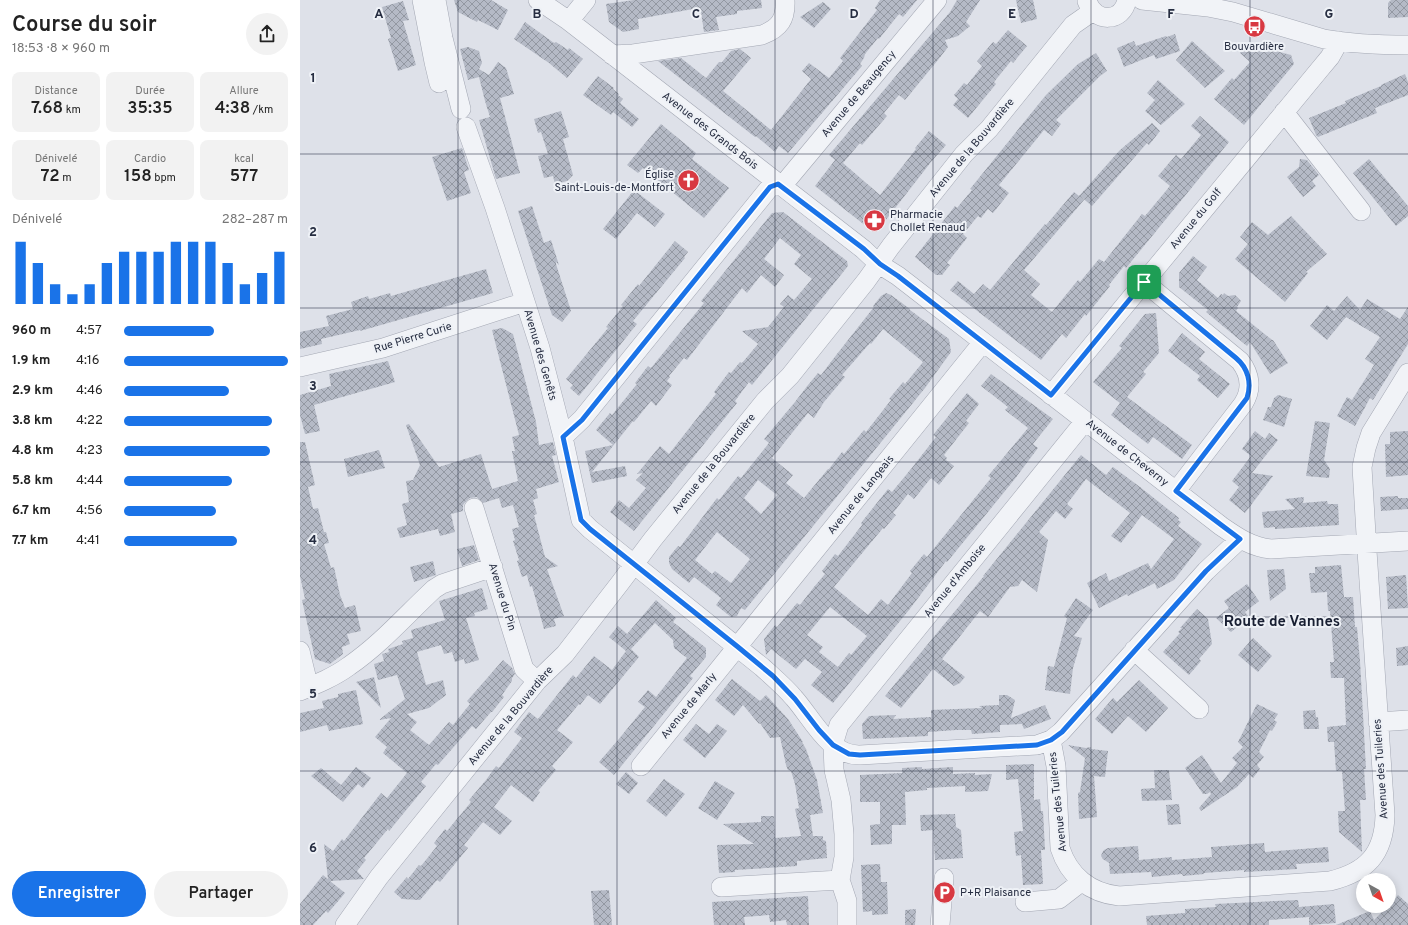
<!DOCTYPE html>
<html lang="fr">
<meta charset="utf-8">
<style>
:root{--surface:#fff;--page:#f2f2f2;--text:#222;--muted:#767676;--accent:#1a73e8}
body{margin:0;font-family:Overpass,sans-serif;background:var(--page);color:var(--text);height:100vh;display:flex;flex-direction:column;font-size:15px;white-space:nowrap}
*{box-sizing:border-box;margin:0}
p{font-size:13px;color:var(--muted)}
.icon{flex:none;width:22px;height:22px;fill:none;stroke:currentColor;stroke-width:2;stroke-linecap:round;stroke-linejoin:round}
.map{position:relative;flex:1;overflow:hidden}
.side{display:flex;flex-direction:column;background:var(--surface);width:300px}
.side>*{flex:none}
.needle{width:26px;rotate:140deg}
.tools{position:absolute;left:1056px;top:873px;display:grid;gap:8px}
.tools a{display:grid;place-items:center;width:40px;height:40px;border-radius:50%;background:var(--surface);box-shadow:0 2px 10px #0003;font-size:20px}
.pin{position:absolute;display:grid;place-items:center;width:34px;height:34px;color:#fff;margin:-17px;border-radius:8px;box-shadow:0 2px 6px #0006}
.round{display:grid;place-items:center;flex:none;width:42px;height:42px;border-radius:21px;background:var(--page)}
.summary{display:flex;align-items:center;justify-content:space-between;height:68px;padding:0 12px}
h1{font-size:22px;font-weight:600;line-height:30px}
.stats{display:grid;grid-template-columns:repeat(3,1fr);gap:6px;height:68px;padding:4px 12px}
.stats div{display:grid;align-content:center;border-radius:8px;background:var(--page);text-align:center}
.stats b{font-size:17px;font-weight:600}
.stats small{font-size:11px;font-weight:400}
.stats p{font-size:11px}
.chart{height:112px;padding:8px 12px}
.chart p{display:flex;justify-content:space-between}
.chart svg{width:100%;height:72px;margin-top:4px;stroke:var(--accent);stroke-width:6}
.cta{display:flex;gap:8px;margin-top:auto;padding:8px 12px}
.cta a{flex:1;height:46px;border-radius:24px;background:var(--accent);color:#fff;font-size:16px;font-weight:600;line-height:46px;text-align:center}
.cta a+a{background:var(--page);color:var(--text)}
ul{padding:0 12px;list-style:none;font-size:13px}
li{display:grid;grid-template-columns:64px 48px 1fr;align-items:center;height:30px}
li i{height:10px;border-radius:5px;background:var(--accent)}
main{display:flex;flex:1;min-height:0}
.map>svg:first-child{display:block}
.building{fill:url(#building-cross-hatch);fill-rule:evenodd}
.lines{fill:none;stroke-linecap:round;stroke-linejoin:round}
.minor-casing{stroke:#a3a7b3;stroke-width:20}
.minor{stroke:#f1f3f7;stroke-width:19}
.route-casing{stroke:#fff;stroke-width:8}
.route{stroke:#1a73e8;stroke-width:5}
.grid{fill:none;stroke:#262d41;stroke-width:1;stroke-opacity:0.55}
.labels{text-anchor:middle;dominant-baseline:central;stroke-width:4;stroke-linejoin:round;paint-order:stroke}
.poi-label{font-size:11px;fill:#262d41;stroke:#eef1f6;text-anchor:start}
.street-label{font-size:11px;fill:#262d41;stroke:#eef1f6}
.district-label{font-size:15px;font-weight:bold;fill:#181f32;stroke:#eef1f6}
.grid-label{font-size:13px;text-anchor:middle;font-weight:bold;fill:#262d41;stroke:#eef1f6;stroke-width:4;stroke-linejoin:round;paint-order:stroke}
</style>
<main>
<section class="side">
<div class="summary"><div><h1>Course du soir</h1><p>18:53 · 8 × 960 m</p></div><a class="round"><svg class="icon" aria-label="share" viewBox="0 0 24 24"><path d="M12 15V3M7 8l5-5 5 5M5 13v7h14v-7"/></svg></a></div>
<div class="stats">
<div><p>Distance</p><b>7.68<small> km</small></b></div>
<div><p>Durée</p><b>35:35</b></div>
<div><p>Allure</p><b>4:38<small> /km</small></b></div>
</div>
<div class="stats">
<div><p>Dénivelé</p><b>72<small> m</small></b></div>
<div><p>Cardio</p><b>158<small> bpm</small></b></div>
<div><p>kcal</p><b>577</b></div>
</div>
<div class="chart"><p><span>Dénivelé</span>282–287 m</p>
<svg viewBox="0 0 160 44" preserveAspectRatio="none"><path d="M5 44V6M15 44V19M25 44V32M35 44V38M45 44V32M55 44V19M65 44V12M75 44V12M85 44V12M95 44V6M105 44V6M115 44V6M125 44V19M135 44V32M145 44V25M155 44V12"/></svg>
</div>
<ul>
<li><b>960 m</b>4:57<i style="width:55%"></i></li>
<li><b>1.9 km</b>4:16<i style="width:100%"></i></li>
<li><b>2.9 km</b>4:46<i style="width:64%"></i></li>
<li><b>3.8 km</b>4:22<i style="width:90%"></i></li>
<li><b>4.8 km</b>4:23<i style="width:89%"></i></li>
<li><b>5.8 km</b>4:44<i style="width:66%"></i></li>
<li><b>6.7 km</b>4:56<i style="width:56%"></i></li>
<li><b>7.7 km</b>4:41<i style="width:69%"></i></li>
</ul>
<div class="cta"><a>Enregistrer</a><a>Partager</a></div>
</section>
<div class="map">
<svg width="1108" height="925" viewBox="0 0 1108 925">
<defs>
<pattern id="building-cross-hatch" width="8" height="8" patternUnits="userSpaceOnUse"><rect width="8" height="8" fill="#b5bac6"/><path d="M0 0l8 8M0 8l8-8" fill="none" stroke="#9398a2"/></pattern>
</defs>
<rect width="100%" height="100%" fill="#dee1e9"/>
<!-- building -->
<path class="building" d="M154,0h37l17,10 -10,20 -20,-10 -1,2 -19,-10z
M334,0h127l1,8 -25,3v3l-21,3 3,13 -15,2 -3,-20 -7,1 -1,-4 -55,10 1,10 -16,3 -14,-10 -3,-18z
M580,0h37l-14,17 -4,-3 -20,25 -1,-1 -13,16 -1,4 -4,6 2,2 -74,87 -9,-7 -4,6 -19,-16 -1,1 -97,-76 23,-3 25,20 13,-16h3l9,-11 9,-2 11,9 -28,33 48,39 40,-51 -9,-8 7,-8 20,15 14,-17 -3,-3 37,-48 -2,-2z
M657,0h23l-14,22 4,4 -12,10 -13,4 3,7 -10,13 -33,40 -6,-5 -15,18 3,3 -25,29 -2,-2 -17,20 37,32 36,-46 -1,-1 14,-17 17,14 -15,17 -53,68h-7l-56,-44 20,-26 -6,-5 121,-143z
M716,0h17l4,19 -16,4z
M1091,0h17v17l-20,1v-15z
M103,1l6,19 -6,1 13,44 -18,6 -10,-32 3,-1 -9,-31z
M523,2l8,7 -17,19 -14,-11z
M225,22l29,21 2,-1 12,8 1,-2 14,11 -16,19 -18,-15 -35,-24z
M708,30l19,16 -14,17 -2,-2 -17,21 2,2 -28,34 -15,-13 5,-6 -4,-4 10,-12 3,2 15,-19 -5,-5 16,-19 3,2z
M875,34l5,17 -24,8 -2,-4 -30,12 -7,-19 17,-7 2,5 30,-10 1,1z
M892,41l33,30 -20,17 -29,-28z
M949,44l42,11 3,9 -50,61 -30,-26 18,-21 2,2 16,-18 -10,-9z
M168,47l11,4 3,12 -3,6 10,6 9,-13 8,6 8,26 -14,4 20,75 -24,6 -17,-59 11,-3 -5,-16 -6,-24 -11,3 -8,-31z
M796,53l11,18 -7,5 -44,44 5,4 -9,12 -8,-6 -45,55 10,8 -16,20 -5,-4 -7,9 -3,-2 -15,18 4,4 -20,25 3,2 -8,10h-6l-21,-18 40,-51 2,2 15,-18 -2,-1 76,-94 32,-31z
M1105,74l3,8v13l-33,13 2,5 -59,24 -2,-2 -7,-17 37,-15 -1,-2 36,-15v-1z
M298,76l16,12 -1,1 6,5 -1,1 5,4 -3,4 19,16 -7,8 -19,-15 -2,3 -28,-20z
M858,80l27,24 -24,21 -16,-14 10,-11 -8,-7z
M261,111l8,26 -6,2 10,36 -6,6 -12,3 -2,-8 -9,2 -6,-22 10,-2 -7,-22 -3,1 -4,-14z
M900,116l29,26 -103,126 -2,-2 -15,19 1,1 -24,30 -1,-2 -19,24 -4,-4 -21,26 -91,-70 8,-9 16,13 9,-10 7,6 55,-66 1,1 28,-33 5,4 41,-46 32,-27 8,8 -11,14 -2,-2 -55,63 -12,-10 4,4 -60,70 16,14 -9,11 21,17 26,-32 2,2 19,-23 5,3 38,-48 3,2 25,-30 -12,-10 18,-21 5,4 20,-24 -10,-9z
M361,124l35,29 -4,6 37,29 -25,30 -61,-50 -5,5 -11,-8z
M162,148l7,22 -5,2 7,21 -24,8 -15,-44z
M1000,159l7,1 12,15 -7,6 4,5 -13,11 -16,-20 12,-10z
M1069,159l39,47v10l-12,10 -43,-53z
M334,190l31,24 -10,13 -18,-14 -21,26 -13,-10z
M232,206l12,37 7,-3 8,25 -3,-3v2l15,47 -9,11 -10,-7 -34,-104z
M483,212l64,49 1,5 -96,119 -3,-3 -14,19 2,2 -103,128 -24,-19 9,-12 10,8 17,-20 -10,-8 7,-7 -6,1 23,-28 9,8 47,-60 -2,-2 15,-20 2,1 9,-11 2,1 16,-19 -16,-13 26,-4 16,-20 -4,-3 8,-9 6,5 18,-21 -18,-15 7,-9 -21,-17 -16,21 20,16 -9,12 -14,-12 -14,18 -5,-5 -55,72 -3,-2 -15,18 1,1 -3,4 5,4 -16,21 -5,-5 -17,21 -1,-1 -41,51 33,-6 2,10 -35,7 -7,-32 28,-6 -17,-15 14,-17 2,2 25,-31 -2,-1 13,-17 3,2 53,-65 -3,-2 71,-88z
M991,216l36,38 -21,18 2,1 -23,29 -50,-43 13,-15 -8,-7 12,-15 16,13z
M375,241l13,11 -4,5 1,1 -52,63 4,3 -58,72 -9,-8 3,-3 -7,-6 42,-51 -2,-1 17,-21 -2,-1 17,-21 1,2z
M893,256l14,11 -10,13 21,18 3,-4 2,1 1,-2 4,3 7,-1 6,6 -4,6 1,1 -2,3 36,29h1l15,23 -18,11 -20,-32 -3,4 -41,-34 2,-2 -29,-23v-14z
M186,269l7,24 -133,38v-1l-39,9 1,5 -22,5v-17l29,-6 -3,-10 27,-7 -2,-7 17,-6 1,3 21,-6 1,3z
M586,293l5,2 19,14v1l39,29 2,13 -26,36 -180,222 -4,-2 -4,8 -6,1 -15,-12 5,-7 -27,-21 -5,6 -17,-14 -3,-6v-6l9,-11 2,1 37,-49 2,2 19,-24 3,2 28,-35 -5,-4 31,-37 13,-17 10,-12 3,2 16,-21 37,-47 -1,-1 8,-10zM583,329l40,33 -18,22 -2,-2 -14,17 2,1 -25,32 -2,-2 -20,24 -2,-2 -13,17h-1l-24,29 -18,-15 7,-8 -21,-17 36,-45 6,5 10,-16 21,-25 -3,-2 28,-32 1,1zM458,480l19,15 -16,19 -17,-16zM417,532l33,27 -19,24 -16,-12 -3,3 -17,-14z
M1047,296l13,14 7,-11 33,20 8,-12v37l-35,56 -3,-2 -15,28 -18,-10 10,-19 5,3 22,-35 -9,-6 15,-22 -34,-20 -19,23 -17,-14 17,-21 7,6z
M856,313l3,40 -16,19 3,2 -19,23 65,48 -10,14 -29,-22 -5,7 -37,-29 9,-12 -27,-21 29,-34 -3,-2 26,-32z
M202,328l11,6 23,88 3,23 14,-3 3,13 -4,1 7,26 -23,7 2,9 -5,2 4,14 -3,1 11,42 13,9 -11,3 17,47 -10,3 2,7 -12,3 -12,-43 -2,1 -3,-12 -5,2 -5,-16 2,-1 -6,-19 2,-1 -3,-11 7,-2 -6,-22 -11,3 -3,-10 -16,5 -6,-6 -7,1 -4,3 -3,4v6l-12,3 4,18 -15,4 -2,-7 -38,9 -3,-10 10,-3 -5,-21 7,-2 -3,-21 7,-1 7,-15 -14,-40 3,-1 30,43 42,-13 11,35 26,-8 -6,-30h3l-3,-14 7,-2 -27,-105z
M882,333l23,19 -6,7 31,25 -12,14 -21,-18 3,-4 -32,-25z
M88,361l7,21 -81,23 6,26 -15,3 -5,-19v-20l31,-9 -2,-12z
M691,374l62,45 -20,25 5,4 -24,32 -53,65 -14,17 -1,-1 -37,49 -76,93 -22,-18 11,-13 -17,-13 -9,10 -25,-20 -5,6 -2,-16 11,-14 2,2 20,-24 3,2 14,-18 11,-13 -3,-3 13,-17 3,2 24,-31 -1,-2 27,-34 4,3 19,-23 25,-32 -3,-2 34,-42 12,11 -13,17 3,2 -25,32 3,3 -1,2 8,6 -15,19 -8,-7 -17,21 -6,-5 -15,19 3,2 -12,14 -1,-1 -49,59 34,28 13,-16 7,6 24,-32 -2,-2 14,-17 3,3 64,-79 -3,-2 40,-48 -23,-18 3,-3 -27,-21zM530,607l37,29 -16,19 -2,-2 -11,14 -19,-15 4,-5 -16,-12z
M978,395l14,4 -8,28 -21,-7 5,-13h3l3,-9z
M1015,421l15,2 -6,37 6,9 -1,9 -23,-2z
M955,431l10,8 4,-6 9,7 -26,33 21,3 -28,37 -16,-13 10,-13 -7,-6 19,-25 -9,-7z
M1108,431v44l-22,2 -1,-33h5v-12z
M0,442h5l10,43 -7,2 5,22 5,-1 6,24h2l3,11 -5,1 7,24 3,-1 6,28 5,13 10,-3 6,26 -14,3 3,10 -8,3 1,7 -13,10 -15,-5 -13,-59 3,-1 -5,-23z
M79,450l6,18 -37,9 -4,-18z
M781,455l25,20 7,-8 27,20 39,31 -1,2 3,2 -3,4 24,18 -28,36 -17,9 -2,-6 -27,13 -1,-2 -28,14 -12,-25 19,-10 3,8 39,-18 3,6 23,-30 -32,-24 -21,28 -10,-7 19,-23 -44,-34 -19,25 6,5 -8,10 -9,-8 -17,21 9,8 -11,52 -15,-12 -4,6 -8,1 -22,30 -8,-6 -38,48 23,18 -5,6 -6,3 -21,-17 -32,39 -16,-12 99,-120h-1z
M1098,496v2h10v11l-27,2 -1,-14z
M1004,497l-1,6 24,-2 1,3h10l1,21 -64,4v-2l-11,1 -2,-16 33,-3 -10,-10z
M174,545l5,15 -17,6 -5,-17z
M133,561l3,14 -22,7 -4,-15z
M1041,565l3,32h9l2,30h2l3,34 6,108h-2l2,31h-6l2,52 -23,-20 -1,-21h7l-3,-40h-6l-2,-29h-6l-1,-15 19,-2 -2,-47h-13l-1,-16h4l-4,-51h-2l-1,-19 -16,1 -2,-20h6v-6z
M984,569l2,20 -16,12 -3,-31z
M1106,575l2,33 -20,1 -2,-32z
M947,584l12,17 -14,11 3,4 -8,6 1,2 -10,8 -15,-14 13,-10 -5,-7z
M182,588l6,21 -14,4 1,3 -9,2 13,42 -14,4 -1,-5 -9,3 -3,-10 -8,2 -3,-9 -24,7 9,33 17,-5 3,15 -17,13 -22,6 10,8 -7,8 19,15 20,-23 4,3 17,-21 -3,-3 36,-41 9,8 3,6 -3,4v3l-10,14 2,2 -12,15h-1l-15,17 -4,-3 -34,39 -2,-1 -15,18 5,4 -37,45 -1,-2 -24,29 2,2 -9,11 7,8 -34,2 15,12 -17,20 -2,-2 -13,14h-13v-21l23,-29 5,4 -4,-35 9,7 9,-12 2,2 37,-48 6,5 20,-25 -24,-20 4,-6 -12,-10 16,-19 -12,2 26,-21 -8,-24 -19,5 -4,-16 10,-3 -2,-7 7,-2 -1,-3 15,-5 -1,-3 11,-3 -2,-8 34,-10 -6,-19z
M776,598l17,12 -19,26 8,2 -9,30 -3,26 -25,-4 3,-24 6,1 13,-49 -3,-2z
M356,600l20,18 -3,4 33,26v9l-16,19 3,2 -79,97 -15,-13 19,-22 27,-33 -7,-5 10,-12 8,7 31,-39 -13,-10 -1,-8 -18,-17 -24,26 8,8 -39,47 -12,-9 -8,10 -1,-1 -22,26 16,12 -21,24 4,4 -18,21 2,1 -7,10 -22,-17 -17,22 18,14 -12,14 -17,-13 -19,23 4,3 -28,34 -3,-2 -17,20 -18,-1 -8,-7 13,-15 1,2 11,-14 2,1 16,-20 -3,-3 11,-14 2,2 24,-29 -2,-2 17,-20 10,-14 3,2 23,-30 -8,-6 15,-20 9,7 35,-44 3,3 18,-22 18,14 14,-19 -17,-14 9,-11 9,8z
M897,609l11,10 4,25 -13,15 2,2 -12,14 -26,-23 17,-19 -2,-1 4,-4h-2z
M953,638l19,18 -14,16 -20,-17z
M1108,646v19l-11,1 -1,-18z
M74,677l7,31 -25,-26z
M432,679l28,22 6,-6 22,24 15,23h-1l4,7 11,31 6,33 -13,2 3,21h10v4l3,1 1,17 -30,3v5l-62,4v2l-16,1 -2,-28 37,-1 -31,-20 38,-2v-6h13l1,22 26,-2 -6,-27 4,-1 -4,-24 -4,-13 -3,-1 -2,-5 -6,-28 -10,1 -10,-15 -1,1 -16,-19 -9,11 -19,-16z
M839,680l29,28 -22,24 -18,-16 -16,18 -17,-15 18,-21 4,4z
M56,690l7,34 -34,7 -2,-6 -27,7v-19l24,-5 -2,-7 16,-4v-3z
M699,695h8l8,5 -4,18 34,-13 6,14 -27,10 -2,-5 -22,1v7l-28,2 -1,-4h-15l-28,2v4l-65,3 -1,-15 7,-8 27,-1 -3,4 38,-2v-7l51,-2 -3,-2 20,-1z
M957,704l21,10 -4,6 3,2 -5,9 -2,-1 -11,22 5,5 -7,8 3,4 -7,9 -4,-4 -12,13 -36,24 -2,-3 12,-14 -1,-2 -3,2h-4l-18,-26 17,-13 19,28 16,-20 -5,-5 11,-11 -5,-5z
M1015,710l1,7h2l1,12h-15l-1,-18z
M396,724l13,10 8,-10 10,7 -22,27 -22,-18z
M768,745l18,3 5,-1v2l17,2 -3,26 -11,-1 3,41 -18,2 -1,-26 2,-1 5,-34z
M734,764v36l6,-1 1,12h2l2,39h-4l2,34 -20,1 -2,-30 -5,1 -2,-24 9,-1 -5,-52 -12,1v-15z
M56,767l15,11 -8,10 -5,-4 -15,18 -32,-26 10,-8 20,17z
M622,767v2l31,-2v7l22,-1v2l17,-1 -4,17 -23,1v-6l-38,2v2l-22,2 1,33h-14v19l-21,1 -1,-20 10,-1v-22h-20v-27l42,-2v-5z
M854,770h15l3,30 -30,1 -1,-12 14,-1z
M326,772l12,11 -9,11 -13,-10z
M364,779l21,15 -19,23 -20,-16z
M415,781l20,12 -18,27 -19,-12z
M879,804l2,20 -13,1 -2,-20z
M655,814l1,13 5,3 2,28 -28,2 -2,-30 -12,1 -1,-16z
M964,843l1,9 63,-5 1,15 -33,2 1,5 -53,3v-2l-40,3v1l-21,2 -1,-2 -30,3 -1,-5 -41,2 -1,-11 -6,-4 -2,-3 1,-3 2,-3 4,-2 30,-2 1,14 33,-3v3l40,-3 -1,-10z
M580,864l1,18h6l1,32 -16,1v-4l-9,1 -2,-47z
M309,890l3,35h-18l-3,-34z
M1098,895l10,9v21h-72l34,-14 4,9 14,-14h1z
M508,896l1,29h-22l-1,-5 -16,2 -1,-7 -25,2 1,8h-31l-2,-23z
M998,900l1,7 35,-3 2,19 -27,2v-8l-40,3v5h-122l-1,-9 39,-3v-4l31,-2 -1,-3z
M616,909l-1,16h-10v-15z"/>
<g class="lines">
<defs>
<path id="minor" d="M122,0l12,62 5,21
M136,0l7,38 18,71
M238,0l31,21 294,228 16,15 19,12 323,250c16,11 30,21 50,23l137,-8
M842,0l66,7 25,5 91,27c28,5 56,6 84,6
M787,1c8,22 35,22 40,-1
M269,21l17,-21
M312,55l21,-1 129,-19c18,-7 24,-16 23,-35
M984,112l77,99
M166,127l29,81 45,140 23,89 18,83 9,9 172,138c11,10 23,20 32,31 18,20 35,58 66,57l177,-10 14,-5 10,-8 145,-161 34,-32
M844,282l96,79c11,14 12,29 3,43l-67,87
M0,367l83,-19 142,-46
M751,395l269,-326 10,-12 9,-16
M263,437l19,-18 188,-232 17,-7 150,-180
M174,508l50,161 13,12
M834,650l65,59
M0,651l9,37
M0,691c17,-7 34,-14 49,-25 32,-22 57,-51 85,-77l8,-5 51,-17
M1078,722l30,-2
M751,740l5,26 4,82c9,28 30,45 59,48l211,-15c37,-9 54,-27 55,-66l-18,-264 -5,-84 4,-19 5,-15 37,-60
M341,766l342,-424
M421,887l119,-7
M725,902l34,-3 22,-17
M45,925l34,-48 158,-196 28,-27 55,-71 33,-44 112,-138 25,-25 76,-95 25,-35 73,-92 25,-25 84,-104 20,-14
M547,925v-24l-7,-21 4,-23v-23l-3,-34 -7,-30 -1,-25 6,-20 246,-304
M640,925l4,-47"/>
</defs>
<!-- minor casing -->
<use href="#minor" class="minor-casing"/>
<!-- minor -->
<use href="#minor" class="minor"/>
</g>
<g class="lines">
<defs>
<path id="route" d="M478,184l86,65 16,15 18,12 153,119 93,-113 92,76c12,10 16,25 11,40l-71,93 64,48 -34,32 -144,161 -11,8 -14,5 -177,10 -11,-1 -16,-9 -14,-15 -24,-31 -22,-23 -35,-29 -148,-118 -9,-9 -18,-83 19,-17 188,-233z"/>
</defs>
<!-- route casing -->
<use href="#route" class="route-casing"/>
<!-- route -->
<use href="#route" class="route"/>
</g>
<!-- grid -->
<path class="grid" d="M158,0v925M317,0v925M475,0v925M633,0v925M791,0v925M950,0v925M0,154h1108M0,308h1108M0,462h1108M0,617h1108M0,771h1108"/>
<!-- icons -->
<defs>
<symbol id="bus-disc" viewBox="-11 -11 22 22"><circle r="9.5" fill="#d83942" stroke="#eef1f6"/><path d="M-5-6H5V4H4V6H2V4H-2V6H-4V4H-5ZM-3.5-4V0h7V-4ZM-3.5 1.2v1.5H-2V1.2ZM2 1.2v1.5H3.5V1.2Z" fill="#fff"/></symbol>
<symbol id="church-disc" viewBox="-11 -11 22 22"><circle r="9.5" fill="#d83942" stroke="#eef1f6"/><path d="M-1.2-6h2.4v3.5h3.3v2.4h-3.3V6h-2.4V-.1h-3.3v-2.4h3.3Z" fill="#fff"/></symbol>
<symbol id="pharmacy-disc" viewBox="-11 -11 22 22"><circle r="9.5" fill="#d83942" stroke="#eef1f6"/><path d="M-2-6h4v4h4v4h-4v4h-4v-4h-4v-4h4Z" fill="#fff"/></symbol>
<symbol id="parking-disc" viewBox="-11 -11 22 22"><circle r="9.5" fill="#d83942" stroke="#eef1f6"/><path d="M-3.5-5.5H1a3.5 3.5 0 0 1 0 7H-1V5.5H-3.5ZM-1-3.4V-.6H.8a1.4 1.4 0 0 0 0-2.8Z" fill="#fff"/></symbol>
</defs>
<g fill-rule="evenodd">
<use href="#bus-disc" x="942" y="14" width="25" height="25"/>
<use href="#church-disc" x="376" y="168" width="25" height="25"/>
<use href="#pharmacy-disc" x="562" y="208" width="25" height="25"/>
<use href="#parking-disc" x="632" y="880" width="25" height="25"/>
</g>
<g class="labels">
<!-- poi labels -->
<g class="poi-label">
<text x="954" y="47" text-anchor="middle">Bouvardière</text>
<text x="374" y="175" text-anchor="end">Église<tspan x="374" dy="13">Saint-Louis-de-Montfort</tspan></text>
<text x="590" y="215">Pharmacie<tspan x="590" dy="13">Chollet Renaud</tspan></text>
<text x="660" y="893">P+R Plaisance</text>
</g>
<!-- street labels -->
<g class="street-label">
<text transform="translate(559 94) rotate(-50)">Avenue de Beaugency</text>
<text transform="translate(410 131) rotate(38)">Avenue des Grands Bois</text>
<text transform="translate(672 148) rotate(-50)">Avenue de la Bouvardière</text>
<text transform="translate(896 219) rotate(-51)">Avenue du Golf</text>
<text transform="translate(113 338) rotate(-17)">Rue Pierre Curie</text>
<text transform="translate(240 355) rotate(74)">Avenue des Genêts</text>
<text transform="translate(827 453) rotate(38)">Avenue de Cheverny</text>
<text transform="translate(414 464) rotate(-51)">Avenue de la Bouvardière</text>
<text transform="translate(561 495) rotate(-51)">Avenue de Langeais</text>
<text transform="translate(655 581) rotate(-51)">Avenue d'Amboise</text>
<text transform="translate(202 597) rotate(73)">Avenue du Pin</text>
<text transform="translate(389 706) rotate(-51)">Avenue de Marly</text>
<text transform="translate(211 716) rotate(-50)">Avenue de la Bouvardière</text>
<text transform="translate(1081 769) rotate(-94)">Avenue des Tuileries</text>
<text transform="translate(758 802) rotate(-96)">Avenue des Tuileries</text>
</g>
<!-- district labels -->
<g class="district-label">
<text x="982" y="622">Route de Vannes</text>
</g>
</g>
<g class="grid-label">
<text x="79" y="18">A</text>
<text x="237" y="18">B</text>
<text x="396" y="18">C</text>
<text x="554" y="18">D</text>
<text x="712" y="18">E</text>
<text x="871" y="18">F</text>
<text x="1029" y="18">G</text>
<text x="13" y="82">1</text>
<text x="13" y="236">2</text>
<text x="13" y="390">3</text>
<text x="13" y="544">4</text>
<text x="13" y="698">5</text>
<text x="13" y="852">6</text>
</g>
</svg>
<div class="tools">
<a><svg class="needle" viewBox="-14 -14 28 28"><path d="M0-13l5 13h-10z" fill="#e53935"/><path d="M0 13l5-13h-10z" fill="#767676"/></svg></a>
</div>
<div class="pin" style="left:844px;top:282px;background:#1e9e55"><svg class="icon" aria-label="arrive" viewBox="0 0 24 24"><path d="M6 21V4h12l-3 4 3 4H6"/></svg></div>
</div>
</main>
